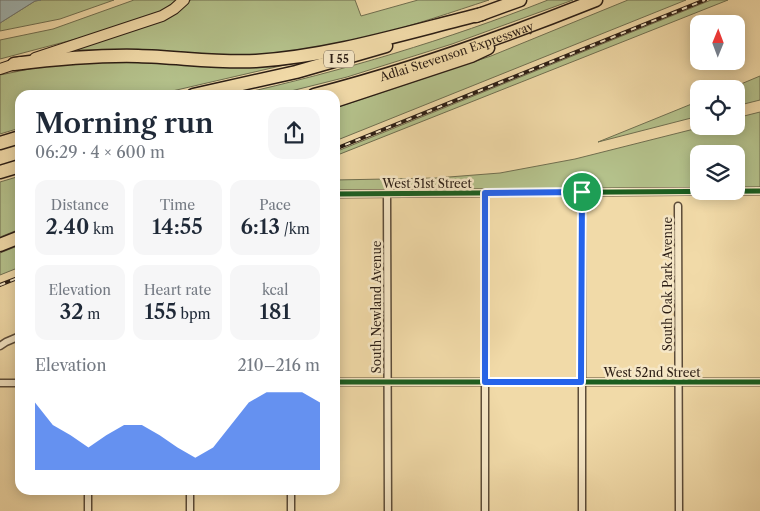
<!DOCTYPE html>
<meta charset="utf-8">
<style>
:root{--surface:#fff;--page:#f6f6f7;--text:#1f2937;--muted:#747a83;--accent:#2563eb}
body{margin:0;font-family:"Libre Caslon Text",serif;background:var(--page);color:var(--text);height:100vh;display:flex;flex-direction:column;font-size:19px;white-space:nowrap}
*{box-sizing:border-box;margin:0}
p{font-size:16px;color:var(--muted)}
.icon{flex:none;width:28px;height:28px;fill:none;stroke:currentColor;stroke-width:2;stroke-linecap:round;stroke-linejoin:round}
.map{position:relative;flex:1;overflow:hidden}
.side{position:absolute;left:15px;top:90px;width:325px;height:405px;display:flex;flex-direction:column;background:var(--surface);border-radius:15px;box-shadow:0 2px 12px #0003}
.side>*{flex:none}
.needle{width:32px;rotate:1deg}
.buttons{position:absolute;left:690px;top:15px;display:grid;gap:10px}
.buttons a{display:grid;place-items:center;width:55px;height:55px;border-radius:10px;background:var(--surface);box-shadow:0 2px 12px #0003;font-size:25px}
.pin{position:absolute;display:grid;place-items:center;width:42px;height:42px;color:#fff;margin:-21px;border:2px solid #fff;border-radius:50%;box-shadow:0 1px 5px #0007}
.round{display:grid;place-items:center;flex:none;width:52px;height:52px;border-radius:15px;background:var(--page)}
.summary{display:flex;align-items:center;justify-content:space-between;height:85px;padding:0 20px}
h1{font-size:28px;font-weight:600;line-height:38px}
.figures{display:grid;grid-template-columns:repeat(3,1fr);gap:8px;height:85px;padding:5px 20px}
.figures div{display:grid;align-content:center;border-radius:12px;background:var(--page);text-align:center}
.figures b{font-size:21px;font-weight:600}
.figures small{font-size:14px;font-weight:400}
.figures p{font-size:14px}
.chart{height:140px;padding:10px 20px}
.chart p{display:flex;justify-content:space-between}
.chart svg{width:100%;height:90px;margin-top:5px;fill:var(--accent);opacity:.7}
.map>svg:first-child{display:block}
.green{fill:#b4c18b;stroke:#706f50}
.water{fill:#a1b7b5;stroke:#727975}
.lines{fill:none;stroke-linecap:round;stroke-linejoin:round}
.minor-casing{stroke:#5c4c39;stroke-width:9}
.primary-casing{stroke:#2b1d14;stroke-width:12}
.motorway-casing{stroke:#2b1d14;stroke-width:15}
.minor{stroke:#f6e7c6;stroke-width:6}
.primary{stroke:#f1daa8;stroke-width:10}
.motorway{stroke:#f1daa8;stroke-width:12}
.rail-casing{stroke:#2b1d14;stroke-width:4}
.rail{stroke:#f6e7c6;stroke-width:2;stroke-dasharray:5.5;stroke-linecap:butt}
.cycleway-casing{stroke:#f6e7c6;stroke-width:8}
.cycleway{stroke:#1b5e20;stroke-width:5}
.route-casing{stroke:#fff;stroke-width:10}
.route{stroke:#2563eb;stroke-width:6}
.labels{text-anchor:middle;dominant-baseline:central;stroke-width:5;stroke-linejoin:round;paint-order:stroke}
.shield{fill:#f6e7c6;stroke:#685a49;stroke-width:1}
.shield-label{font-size:11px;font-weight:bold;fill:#2b1d14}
.street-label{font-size:12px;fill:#2b1d14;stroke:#f6e7c6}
</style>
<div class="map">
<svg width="760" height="511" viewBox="0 0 760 511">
<rect width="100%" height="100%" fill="#f1daa8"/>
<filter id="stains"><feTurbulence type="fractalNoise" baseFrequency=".004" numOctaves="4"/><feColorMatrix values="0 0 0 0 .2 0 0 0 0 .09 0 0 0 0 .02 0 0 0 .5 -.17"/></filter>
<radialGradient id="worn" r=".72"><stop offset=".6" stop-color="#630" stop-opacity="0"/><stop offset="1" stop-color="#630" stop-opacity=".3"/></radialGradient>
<!-- green -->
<path class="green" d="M41,0h73l-54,19 -60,12v-8l35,-22z
M134,0h42l-16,13 -50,17 -110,29v-19l53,-11z
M191,0h164l6,16 57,-16h71c-73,24 -150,51 -228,55 -38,1 -76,-3 -114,-5 -22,-1 -45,0 -68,0v-4c27,-9 94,-26 112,-46z
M548,0h25l-121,44 -105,33 -72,18h-39c106,-24 211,-55 312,-95z
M628,0h58l-351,141v-33l156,-52z
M711,0h17l-393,156v-4z
M83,60l205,2 1,2 -134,31h-135v33l-20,6v-59l54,-11z
M760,76v24l-24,6v-17h-7z
M699,101v15l-101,26z
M760,112v76h-24v-34h-37v35l-364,2v-11l101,-2 64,-5 75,-14 131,-33h30v-8z
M20,176v53l-20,8v-55z
M20,245v22l-20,8v-22z"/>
<!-- water -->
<path class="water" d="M0,0h41l-6,1 -35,22z"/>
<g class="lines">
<defs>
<path id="minor" d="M335,194l425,-3
M387,194l1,317
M678,206l1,305
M0,346l6,-4 14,-6
M335,382h425
M0,383h20
M88,490v21
M190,490v21
M291,511v-21
M485,511v-318
M582,511v-319"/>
<path id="primary" d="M35,58l127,-42 12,-7 10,-9
M0,69l21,-7"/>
<g id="motorway">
<path d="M476,16l44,-16"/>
<path d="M14,64c41,-5 82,-9 124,-8 40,1 79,7 118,5 77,-5 152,-29 226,-47"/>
<path d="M193,95l103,-23 90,-26"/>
<path id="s1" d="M314,95c96,-25 190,-58 282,-95"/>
<path d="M335,101l136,-45 17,-8"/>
<path d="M0,143l20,-6"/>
<path d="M0,172l20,-6"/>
<path d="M0,245l20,-8"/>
</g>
</defs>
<!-- minor casing -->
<use href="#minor" class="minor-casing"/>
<!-- primary casing -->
<use href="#primary" class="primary-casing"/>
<!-- motorway casing -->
<use href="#motorway" class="motorway-casing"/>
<!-- minor -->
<use href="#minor" class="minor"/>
<!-- primary -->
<use href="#primary" class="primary"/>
<!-- motorway -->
<use href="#motorway" class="motorway"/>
<defs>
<path id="rail" d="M335,149l370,-149
M0,285l20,-8"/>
</defs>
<!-- rail casing -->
<use href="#rail" class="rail-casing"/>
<!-- rail -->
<use href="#rail" class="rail"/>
<defs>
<path id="cycleway" d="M335,194l425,-3
M335,382h425"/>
</defs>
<!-- cycleway casing -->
<use href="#cycleway" class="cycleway-casing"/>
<!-- cycleway -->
<use href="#cycleway" class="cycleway"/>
</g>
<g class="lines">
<defs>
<path id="route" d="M582,192l-1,190h-96v-189z"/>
</defs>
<!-- route casing -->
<use href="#route" class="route-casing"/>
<!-- route -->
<use href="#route" class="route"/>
</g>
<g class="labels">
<!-- shield labels -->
<rect class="shield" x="324" y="50.5" width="30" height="17" rx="4"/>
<g class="shield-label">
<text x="339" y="59">I 55</text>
</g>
<!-- street labels -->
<g class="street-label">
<text stroke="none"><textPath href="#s1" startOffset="149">Adlai Stevenson Expressway</textPath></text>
<text x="427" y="183">West 51st Street</text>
<text transform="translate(667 284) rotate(-90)">South Oak Park Avenue</text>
<text transform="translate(376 307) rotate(-90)">South Newland Avenue</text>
<text x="652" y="372">West 52nd Street</text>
</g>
</g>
<rect width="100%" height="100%" filter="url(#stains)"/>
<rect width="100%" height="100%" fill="url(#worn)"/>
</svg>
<div class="buttons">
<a><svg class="needle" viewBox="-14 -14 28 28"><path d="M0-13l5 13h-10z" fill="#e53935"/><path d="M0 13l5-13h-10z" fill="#747a83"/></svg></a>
<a><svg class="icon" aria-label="locate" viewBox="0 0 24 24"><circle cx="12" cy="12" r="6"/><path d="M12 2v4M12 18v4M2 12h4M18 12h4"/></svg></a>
<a><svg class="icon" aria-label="layers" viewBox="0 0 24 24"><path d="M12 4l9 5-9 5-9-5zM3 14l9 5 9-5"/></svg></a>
</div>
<div class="pin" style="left:582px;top:192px;background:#1e9e55"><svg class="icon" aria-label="arrive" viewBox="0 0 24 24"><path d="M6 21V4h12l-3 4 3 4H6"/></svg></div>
<section class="side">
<div class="summary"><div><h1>Morning run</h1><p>06:29 · 4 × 600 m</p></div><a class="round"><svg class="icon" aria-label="share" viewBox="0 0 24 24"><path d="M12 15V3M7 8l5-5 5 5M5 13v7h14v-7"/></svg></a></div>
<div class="figures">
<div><p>Distance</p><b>2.40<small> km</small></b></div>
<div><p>Time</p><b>14:55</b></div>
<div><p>Pace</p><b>6:13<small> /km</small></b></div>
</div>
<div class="figures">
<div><p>Elevation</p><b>32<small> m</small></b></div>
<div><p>Heart rate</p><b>155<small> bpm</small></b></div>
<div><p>kcal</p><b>181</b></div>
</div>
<div class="chart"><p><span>Elevation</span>210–216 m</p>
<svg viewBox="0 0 160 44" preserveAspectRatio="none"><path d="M0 44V11L10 22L20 27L30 33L40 27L50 22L60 22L70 27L80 33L90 38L100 33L110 22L120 11L130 6L140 6L150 6L160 11V44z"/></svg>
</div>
</section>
</div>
